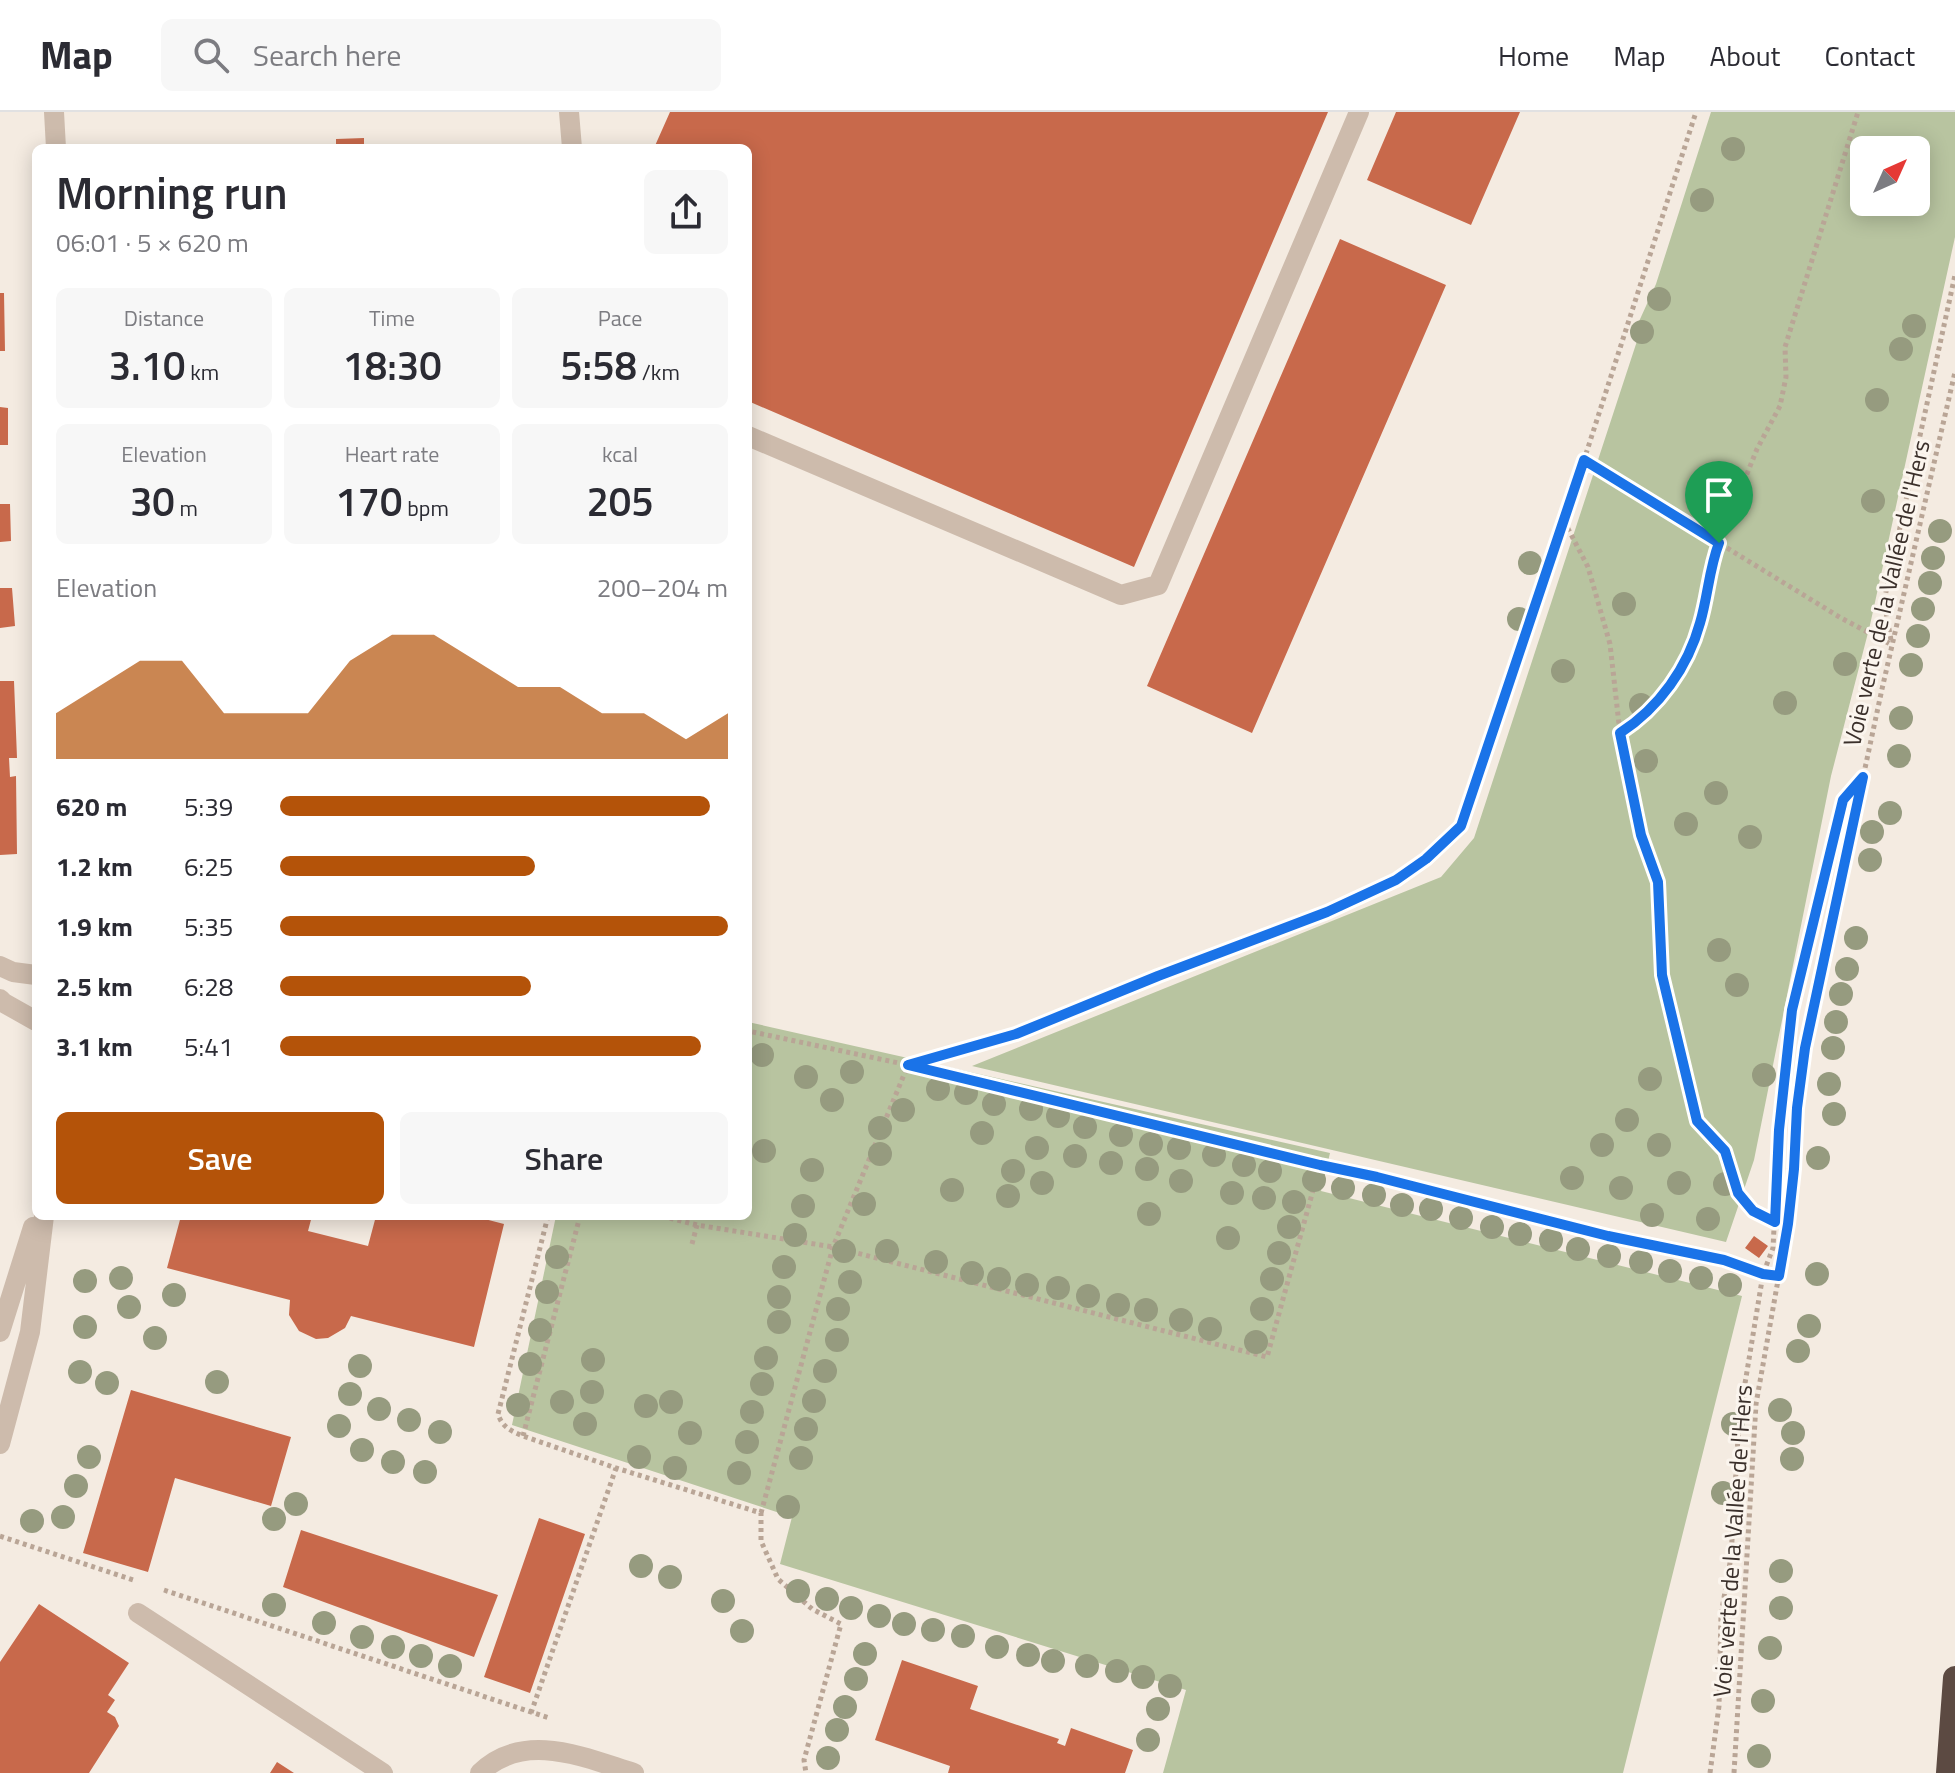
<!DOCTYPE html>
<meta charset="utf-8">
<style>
:root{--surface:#fff;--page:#f7f7f7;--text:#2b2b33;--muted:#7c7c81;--line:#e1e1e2;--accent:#b45309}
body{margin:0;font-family:"Titillium Web",sans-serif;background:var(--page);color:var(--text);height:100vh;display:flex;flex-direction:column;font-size:30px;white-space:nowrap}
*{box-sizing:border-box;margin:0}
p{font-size:26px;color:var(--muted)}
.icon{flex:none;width:44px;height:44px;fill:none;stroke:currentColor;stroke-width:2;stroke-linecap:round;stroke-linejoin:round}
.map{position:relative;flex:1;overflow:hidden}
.side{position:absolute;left:32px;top:32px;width:720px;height:1076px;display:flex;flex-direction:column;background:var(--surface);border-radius:12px;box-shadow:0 4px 20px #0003}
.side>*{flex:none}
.needle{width:52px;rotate:45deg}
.controls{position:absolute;left:1850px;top:24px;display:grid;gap:16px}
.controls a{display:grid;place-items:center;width:80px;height:80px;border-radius:12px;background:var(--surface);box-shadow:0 4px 20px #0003;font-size:40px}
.pin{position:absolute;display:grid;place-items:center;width:68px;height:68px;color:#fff;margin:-82px -34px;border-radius:50% 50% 50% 0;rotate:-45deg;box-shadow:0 0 8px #0007}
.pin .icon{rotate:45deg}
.round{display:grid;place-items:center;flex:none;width:84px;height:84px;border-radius:12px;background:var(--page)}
.summary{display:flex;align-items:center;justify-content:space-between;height:136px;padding:0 24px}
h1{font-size:44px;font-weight:600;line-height:60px}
.figures{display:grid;grid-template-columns:repeat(3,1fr);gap:12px;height:136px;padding:8px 24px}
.figures div{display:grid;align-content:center;border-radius:12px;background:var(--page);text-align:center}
.figures b{font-size:40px;font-weight:600}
.figures small{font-size:22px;font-weight:400}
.figures p{font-size:22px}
.chart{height:224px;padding:16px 24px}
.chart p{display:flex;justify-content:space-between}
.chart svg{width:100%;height:144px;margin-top:8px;fill:var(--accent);opacity:.7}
.action{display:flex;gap:16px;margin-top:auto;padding:16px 24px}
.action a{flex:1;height:92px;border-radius:12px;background:var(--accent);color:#fff;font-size:32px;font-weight:600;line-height:92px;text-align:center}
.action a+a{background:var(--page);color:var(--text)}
ul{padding:0 24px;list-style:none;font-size:26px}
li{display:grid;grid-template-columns:128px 96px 1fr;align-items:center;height:60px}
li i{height:20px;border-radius:10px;background:var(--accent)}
header{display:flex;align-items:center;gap:48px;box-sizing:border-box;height:112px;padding:0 40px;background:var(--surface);border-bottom:2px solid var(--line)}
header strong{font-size:38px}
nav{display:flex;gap:44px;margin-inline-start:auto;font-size:28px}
.search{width:560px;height:72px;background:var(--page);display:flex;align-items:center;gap:20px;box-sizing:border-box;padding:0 28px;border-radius:12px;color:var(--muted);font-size:30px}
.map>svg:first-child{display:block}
.green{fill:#b8c4a0;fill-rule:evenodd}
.building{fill:#c8694b}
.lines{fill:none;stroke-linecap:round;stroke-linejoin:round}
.path{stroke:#b9a596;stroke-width:5;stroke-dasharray:4 4;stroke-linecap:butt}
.service{stroke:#cdbbac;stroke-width:20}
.minor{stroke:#cdbbac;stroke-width:20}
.motorway{stroke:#5c4a42;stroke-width:24}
.tree{fill:#969b7f}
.route-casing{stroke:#fff;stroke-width:16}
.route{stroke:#1a73e8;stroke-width:10}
.labels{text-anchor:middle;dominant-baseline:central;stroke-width:6;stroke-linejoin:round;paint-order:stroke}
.street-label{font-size:24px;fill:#3b302b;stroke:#fbf5ee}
</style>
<header>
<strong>Map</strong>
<div class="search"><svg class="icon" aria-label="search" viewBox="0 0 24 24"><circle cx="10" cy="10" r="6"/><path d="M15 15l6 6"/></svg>Search here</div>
<nav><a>Home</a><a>Map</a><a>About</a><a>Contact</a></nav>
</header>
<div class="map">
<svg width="1955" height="1661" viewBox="0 0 1955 1661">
<rect width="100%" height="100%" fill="#f4ebe1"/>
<!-- green -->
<path class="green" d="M1711,0h244v125l-85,388 -39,151 -77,384 -28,82 -754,-176 469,-189 33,-39 163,-497 -1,-13 20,-44zM1864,38h52v52h-52z
M748,910l582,131 -9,38 421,105 -119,477h-460l23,-83 -406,-126 12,-47 -280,-92 44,-209h192z"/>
<!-- building -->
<path class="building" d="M670,0h658l-194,455 -386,-166v-253h-94z
M1396,0h124l-49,113 -104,-45z
M364,26v10h-28v-9z
M1340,127l106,46 -194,448 -105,-47z
M0,181h4l1,58h-5z
M0,295l8,1v37h-8z
M0,392h10l1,37 -11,1z
M0,476h12l3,38 -15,2z
M0,569h14l3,77h-8l1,19 6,-1 1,78 -17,1z
M181,1104h131l-4,15 60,15 8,-30h97l31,8 -30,123 -123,-31 -6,12 -17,10 -12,1 -17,-8 -10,-16 1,-15 -123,-32z
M1754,1124l14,10 -9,12 -14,-10z
M131,1278l160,47 -20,69 -96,-28 -27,94 -65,-19z
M539,1406l46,16 -55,159 -46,-16z
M301,1418l197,65 -24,62 -191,-70z
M39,1492l90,59 -21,32 7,5 -8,12 8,5 4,9 -30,47h-89v-111z
M902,1548l76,26 -8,23 89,30 -2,4 8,3 6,-18 62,22 -8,23h-177l2,-7 -75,-26z
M277,1650l17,11h-24z"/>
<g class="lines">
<!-- path -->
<path class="path" d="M1584,348l257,158 51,27
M1564,409l24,46 22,77 10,89 21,102 17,47 4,93 35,146 28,30 13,42 15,18 22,11 13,2
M1891,528l-7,-39 71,-326
M1620,621l17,-10 38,-44 8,-13 17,-43 11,-60 46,-114 23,-43 6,-29 -1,-30 73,-235
M1320,1053l57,12 231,59 116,24 39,14 16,2
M548,1104l-50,198c4,13 13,17 25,22l93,32 145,45v28l17,38 34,30 29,15 -37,136 2,13
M662,1104l35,9 136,22 434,110 53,-192 -412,-100 -160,-34
M692,1132l5,-19
M523,1324l57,-220
M761,1401l72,-266 75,-182 108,-31 142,-58 169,-64 69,-32 30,-21 35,-33 123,-366 112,-348
M0,1424l136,45
M164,1478l385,128
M531,1601l85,-245
M1710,1661l9,-67 2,-91 10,-58 8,-137 24,-146 10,-26 6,-118 13,-120 51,-210 19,-22
M1734,1661l22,-369 32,-180 6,-55 3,-61 8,-60 77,-359 73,-317"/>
<!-- service -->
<path class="service" d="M569,0l3,36
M748,324l373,159 37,-10 201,-473
M138,1501l245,160"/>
<!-- minor -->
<path class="minor" d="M54,0l2,36
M0,854l13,6 23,3
M0,887l4,4 32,18
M0,1220l33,-105
M0,1332l30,-112 14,-116
M480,1661c44,-43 105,-15 154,0"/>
<!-- motorway -->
<path class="motorway" d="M1948,1661l7,-95"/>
</g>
<!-- trees -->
<g class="tree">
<circle cx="1733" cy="37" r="12"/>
<circle cx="1702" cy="88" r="12"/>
<circle cx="1659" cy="187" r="12"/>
<circle cx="1914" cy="214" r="12"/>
<circle cx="1642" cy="220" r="12"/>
<circle cx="1901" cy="237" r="12"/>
<circle cx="1877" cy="288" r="12"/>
<circle cx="1873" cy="389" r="12"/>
<circle cx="1940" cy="419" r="12"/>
<circle cx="1933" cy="446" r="12"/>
<circle cx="1530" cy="451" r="12"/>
<circle cx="1930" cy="471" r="12"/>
<circle cx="1624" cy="492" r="12"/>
<circle cx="1923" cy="497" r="12"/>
<circle cx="1519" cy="507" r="12"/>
<circle cx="1918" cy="524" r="12"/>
<circle cx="1845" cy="552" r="12"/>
<circle cx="1911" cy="553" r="12"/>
<circle cx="1563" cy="559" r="12"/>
<circle cx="1785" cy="591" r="12"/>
<circle cx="1641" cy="593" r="12"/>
<circle cx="1901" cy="606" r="12"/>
<circle cx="1899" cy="644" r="12"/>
<circle cx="1646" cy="649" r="12"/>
<circle cx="1716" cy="681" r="12"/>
<circle cx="1890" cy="701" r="12"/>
<circle cx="1686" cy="712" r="12"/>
<circle cx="1872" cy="720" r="12"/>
<circle cx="1750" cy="725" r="12"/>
<circle cx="1870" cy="748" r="12"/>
<circle cx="1856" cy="826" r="12"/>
<circle cx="1719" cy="838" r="12"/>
<circle cx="1847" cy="857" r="12"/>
<circle cx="1737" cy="873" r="12"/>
<circle cx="1841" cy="882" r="12"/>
<circle cx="1836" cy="910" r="12"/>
<circle cx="1833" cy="936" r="12"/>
<circle cx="762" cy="943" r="12"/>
<circle cx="852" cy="960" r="12"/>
<circle cx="1764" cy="963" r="12"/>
<circle cx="806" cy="965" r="12"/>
<circle cx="1650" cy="967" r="12"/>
<circle cx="1829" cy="972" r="12"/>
<circle cx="938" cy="977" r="12"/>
<circle cx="966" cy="981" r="12"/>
<circle cx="832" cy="988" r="12"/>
<circle cx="994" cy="992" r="12"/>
<circle cx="1031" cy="997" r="12"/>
<circle cx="903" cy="998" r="12"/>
<circle cx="1834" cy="1002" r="12"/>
<circle cx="1058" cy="1004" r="12"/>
<circle cx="1627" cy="1008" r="12"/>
<circle cx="1085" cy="1015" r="12"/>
<circle cx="880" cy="1016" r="12"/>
<circle cx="982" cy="1021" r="12"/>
<circle cx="1121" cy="1023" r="12"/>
<circle cx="1151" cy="1032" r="12"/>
<circle cx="1602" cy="1033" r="12"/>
<circle cx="1659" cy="1033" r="12"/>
<circle cx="1037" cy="1036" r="12"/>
<circle cx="1179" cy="1036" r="12"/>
<circle cx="764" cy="1039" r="12"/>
<circle cx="880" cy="1042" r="12"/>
<circle cx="1214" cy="1043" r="12"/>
<circle cx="1075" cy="1044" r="12"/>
<circle cx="1818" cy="1046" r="12"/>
<circle cx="1111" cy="1051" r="12"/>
<circle cx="1244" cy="1053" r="12"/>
<circle cx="1147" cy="1057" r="12"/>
<circle cx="812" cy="1058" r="12"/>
<circle cx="1013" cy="1059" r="12"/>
<circle cx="1270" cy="1059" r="12"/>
<circle cx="1572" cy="1066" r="12"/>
<circle cx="1314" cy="1068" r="12"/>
<circle cx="1181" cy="1069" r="12"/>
<circle cx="1042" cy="1071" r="12"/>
<circle cx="1679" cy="1071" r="12"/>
<circle cx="1725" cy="1072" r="12"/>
<circle cx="1343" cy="1076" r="12"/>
<circle cx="1621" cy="1076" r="12"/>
<circle cx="952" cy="1078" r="12"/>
<circle cx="1232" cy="1081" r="12"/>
<circle cx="1374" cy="1083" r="12"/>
<circle cx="1008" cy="1084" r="12"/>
<circle cx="1264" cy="1086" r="12"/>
<circle cx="1294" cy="1090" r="12"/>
<circle cx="864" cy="1092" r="12"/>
<circle cx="1402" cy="1093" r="12"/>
<circle cx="803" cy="1094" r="12"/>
<circle cx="1431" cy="1097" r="12"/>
<circle cx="1149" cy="1102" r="12"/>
<circle cx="1652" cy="1103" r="12"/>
<circle cx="1461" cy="1106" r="12"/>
<circle cx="1708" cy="1107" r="12"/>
<circle cx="1289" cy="1115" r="12"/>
<circle cx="1492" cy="1115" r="12"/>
<circle cx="1520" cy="1122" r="12"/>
<circle cx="795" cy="1123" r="12"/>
<circle cx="1228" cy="1126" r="12"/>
<circle cx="1551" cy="1128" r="12"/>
<circle cx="1578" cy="1137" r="12"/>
<circle cx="844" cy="1139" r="12"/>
<circle cx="887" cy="1139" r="12"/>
<circle cx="1279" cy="1141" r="12"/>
<circle cx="1609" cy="1144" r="12"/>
<circle cx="557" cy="1145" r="12"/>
<circle cx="936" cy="1150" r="12"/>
<circle cx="1641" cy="1150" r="12"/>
<circle cx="784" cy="1155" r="12"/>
<circle cx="1670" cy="1159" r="12"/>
<circle cx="972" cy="1161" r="12"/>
<circle cx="1817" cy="1162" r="12"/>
<circle cx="121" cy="1166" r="12"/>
<circle cx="1701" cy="1166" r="12"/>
<circle cx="999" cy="1167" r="12"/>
<circle cx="1272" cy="1167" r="12"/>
<circle cx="85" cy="1169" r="12"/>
<circle cx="850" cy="1170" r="12"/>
<circle cx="1027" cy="1173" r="12"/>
<circle cx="1730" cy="1173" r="12"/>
<circle cx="1058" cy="1176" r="12"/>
<circle cx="547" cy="1180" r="12"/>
<circle cx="174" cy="1183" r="12"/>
<circle cx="1088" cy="1184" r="12"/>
<circle cx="779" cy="1185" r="12"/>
<circle cx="1118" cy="1193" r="12"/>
<circle cx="129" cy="1195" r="12"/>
<circle cx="838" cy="1197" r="12"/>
<circle cx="1262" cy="1197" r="12"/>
<circle cx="1146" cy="1198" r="12"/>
<circle cx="1181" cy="1208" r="12"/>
<circle cx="779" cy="1210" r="12"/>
<circle cx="1809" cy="1214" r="12"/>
<circle cx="85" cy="1215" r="12"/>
<circle cx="1210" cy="1217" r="12"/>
<circle cx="540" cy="1218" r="12"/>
<circle cx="155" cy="1226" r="12"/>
<circle cx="837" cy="1228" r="12"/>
<circle cx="1256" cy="1230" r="12"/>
<circle cx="1798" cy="1239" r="12"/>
<circle cx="766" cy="1246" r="12"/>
<circle cx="593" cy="1248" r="12"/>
<circle cx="530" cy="1252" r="12"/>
<circle cx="360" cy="1254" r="12"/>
<circle cx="825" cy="1259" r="12"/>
<circle cx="80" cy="1260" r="12"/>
<circle cx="217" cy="1270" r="12"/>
<circle cx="107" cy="1271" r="12"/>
<circle cx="762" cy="1272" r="12"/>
<circle cx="592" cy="1280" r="12"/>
<circle cx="350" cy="1282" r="12"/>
<circle cx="814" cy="1289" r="12"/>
<circle cx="562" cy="1290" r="12"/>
<circle cx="671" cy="1290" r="12"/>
<circle cx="518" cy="1293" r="12"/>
<circle cx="646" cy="1294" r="12"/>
<circle cx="379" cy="1297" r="12"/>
<circle cx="1780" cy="1298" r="12"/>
<circle cx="752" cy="1300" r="12"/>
<circle cx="409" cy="1308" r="12"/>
<circle cx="585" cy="1312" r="12"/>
<circle cx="1733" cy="1312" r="12"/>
<circle cx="339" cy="1314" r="12"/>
<circle cx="806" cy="1317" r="12"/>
<circle cx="440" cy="1320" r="12"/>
<circle cx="690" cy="1321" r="12"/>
<circle cx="1793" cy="1321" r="12"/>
<circle cx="747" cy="1330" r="12"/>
<circle cx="362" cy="1338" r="12"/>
<circle cx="89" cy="1345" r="12"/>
<circle cx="639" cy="1345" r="12"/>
<circle cx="801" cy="1346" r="12"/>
<circle cx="1792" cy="1347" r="12"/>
<circle cx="393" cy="1350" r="12"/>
<circle cx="675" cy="1356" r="12"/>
<circle cx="425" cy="1360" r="12"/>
<circle cx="739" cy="1361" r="12"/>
<circle cx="76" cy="1374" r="12"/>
<circle cx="1723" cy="1381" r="12"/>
<circle cx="296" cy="1392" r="12"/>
<circle cx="788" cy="1395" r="12"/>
<circle cx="63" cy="1405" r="12"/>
<circle cx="274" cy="1407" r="12"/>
<circle cx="32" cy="1409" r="12"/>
<circle cx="641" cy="1454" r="12"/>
<circle cx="1781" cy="1459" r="12"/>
<circle cx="670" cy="1465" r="12"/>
<circle cx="798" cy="1479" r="12"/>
<circle cx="827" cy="1487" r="12"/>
<circle cx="723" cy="1489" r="12"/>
<circle cx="274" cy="1493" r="12"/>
<circle cx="851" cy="1496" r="12"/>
<circle cx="1781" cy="1496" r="12"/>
<circle cx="879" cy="1504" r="12"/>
<circle cx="324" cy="1511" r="12"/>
<circle cx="904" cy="1512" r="12"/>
<circle cx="933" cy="1518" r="12"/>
<circle cx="742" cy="1519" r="12"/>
<circle cx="963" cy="1524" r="12"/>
<circle cx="362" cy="1525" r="12"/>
<circle cx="393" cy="1535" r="12"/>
<circle cx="997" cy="1535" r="12"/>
<circle cx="1770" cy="1536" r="12"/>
<circle cx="865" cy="1542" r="12"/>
<circle cx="1028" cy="1543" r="12"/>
<circle cx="421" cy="1544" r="12"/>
<circle cx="1053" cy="1549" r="12"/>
<circle cx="450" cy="1554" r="12"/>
<circle cx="1087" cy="1554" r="12"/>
<circle cx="1117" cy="1559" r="12"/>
<circle cx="1143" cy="1565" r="12"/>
<circle cx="856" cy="1567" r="12"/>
<circle cx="1170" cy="1574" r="12"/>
<circle cx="1763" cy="1589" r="12"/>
<circle cx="845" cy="1595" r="12"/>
<circle cx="1158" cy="1597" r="12"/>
<circle cx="837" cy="1618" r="12"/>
<circle cx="1148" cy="1628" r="12"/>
<circle cx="1759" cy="1644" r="12"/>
<circle cx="828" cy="1646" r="12"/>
</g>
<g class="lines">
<defs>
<path id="route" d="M1584,348l135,83c-10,26 -11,53 -19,80 -12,44 -41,85 -80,110l21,102 17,47 4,93 35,146 28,30 13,42 15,18 22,11 4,-92 13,-120 51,-210 20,-23 -58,271 -8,60 -3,61 -6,55 -9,52 -16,-2 -39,-14 -116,-24 -231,-59 -57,-12 -412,-100 108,-31 142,-58 169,-64 69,-32 30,-21 35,-33z"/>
</defs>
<!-- route casing -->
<use href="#route" class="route-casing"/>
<!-- route -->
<use href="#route" class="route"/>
</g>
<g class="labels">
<!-- street labels -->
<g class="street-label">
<text transform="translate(1886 481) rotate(-77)">Voie verte de la Vallée de l'Hers</text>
<text transform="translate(1732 1429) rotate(-86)">Voie verte de la Vallée de l'Hers</text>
</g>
</g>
</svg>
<div class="controls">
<a><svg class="needle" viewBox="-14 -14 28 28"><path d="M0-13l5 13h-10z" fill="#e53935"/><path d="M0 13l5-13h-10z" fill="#7c7c81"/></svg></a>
</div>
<div class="pin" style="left:1719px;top:431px;background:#1e9e55"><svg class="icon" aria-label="arrive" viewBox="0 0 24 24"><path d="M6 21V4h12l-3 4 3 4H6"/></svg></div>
<section class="side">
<div class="summary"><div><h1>Morning run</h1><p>06:01 · 5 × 620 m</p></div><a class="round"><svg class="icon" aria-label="share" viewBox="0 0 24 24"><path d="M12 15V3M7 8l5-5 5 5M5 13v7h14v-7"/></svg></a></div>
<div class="figures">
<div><p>Distance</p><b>3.10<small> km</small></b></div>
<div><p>Time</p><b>18:30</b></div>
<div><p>Pace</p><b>5:58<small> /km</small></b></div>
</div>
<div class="figures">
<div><p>Elevation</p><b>30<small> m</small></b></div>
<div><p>Heart rate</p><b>170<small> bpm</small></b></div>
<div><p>kcal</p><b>205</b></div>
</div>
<div class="chart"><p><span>Elevation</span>200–204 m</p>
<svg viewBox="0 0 160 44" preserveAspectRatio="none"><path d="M0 44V30L10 22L20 14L30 14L40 30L50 30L60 30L70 14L80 6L90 6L100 14L110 22L120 22L130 30L140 30L150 38L160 30V44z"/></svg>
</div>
<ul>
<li><b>620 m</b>5:39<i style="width:96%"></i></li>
<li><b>1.2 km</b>6:25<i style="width:57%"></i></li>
<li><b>1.9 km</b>5:35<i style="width:100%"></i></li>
<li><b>2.5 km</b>6:28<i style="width:56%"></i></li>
<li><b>3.1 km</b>5:41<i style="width:94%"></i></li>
</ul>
<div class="action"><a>Save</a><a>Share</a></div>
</section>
</div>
